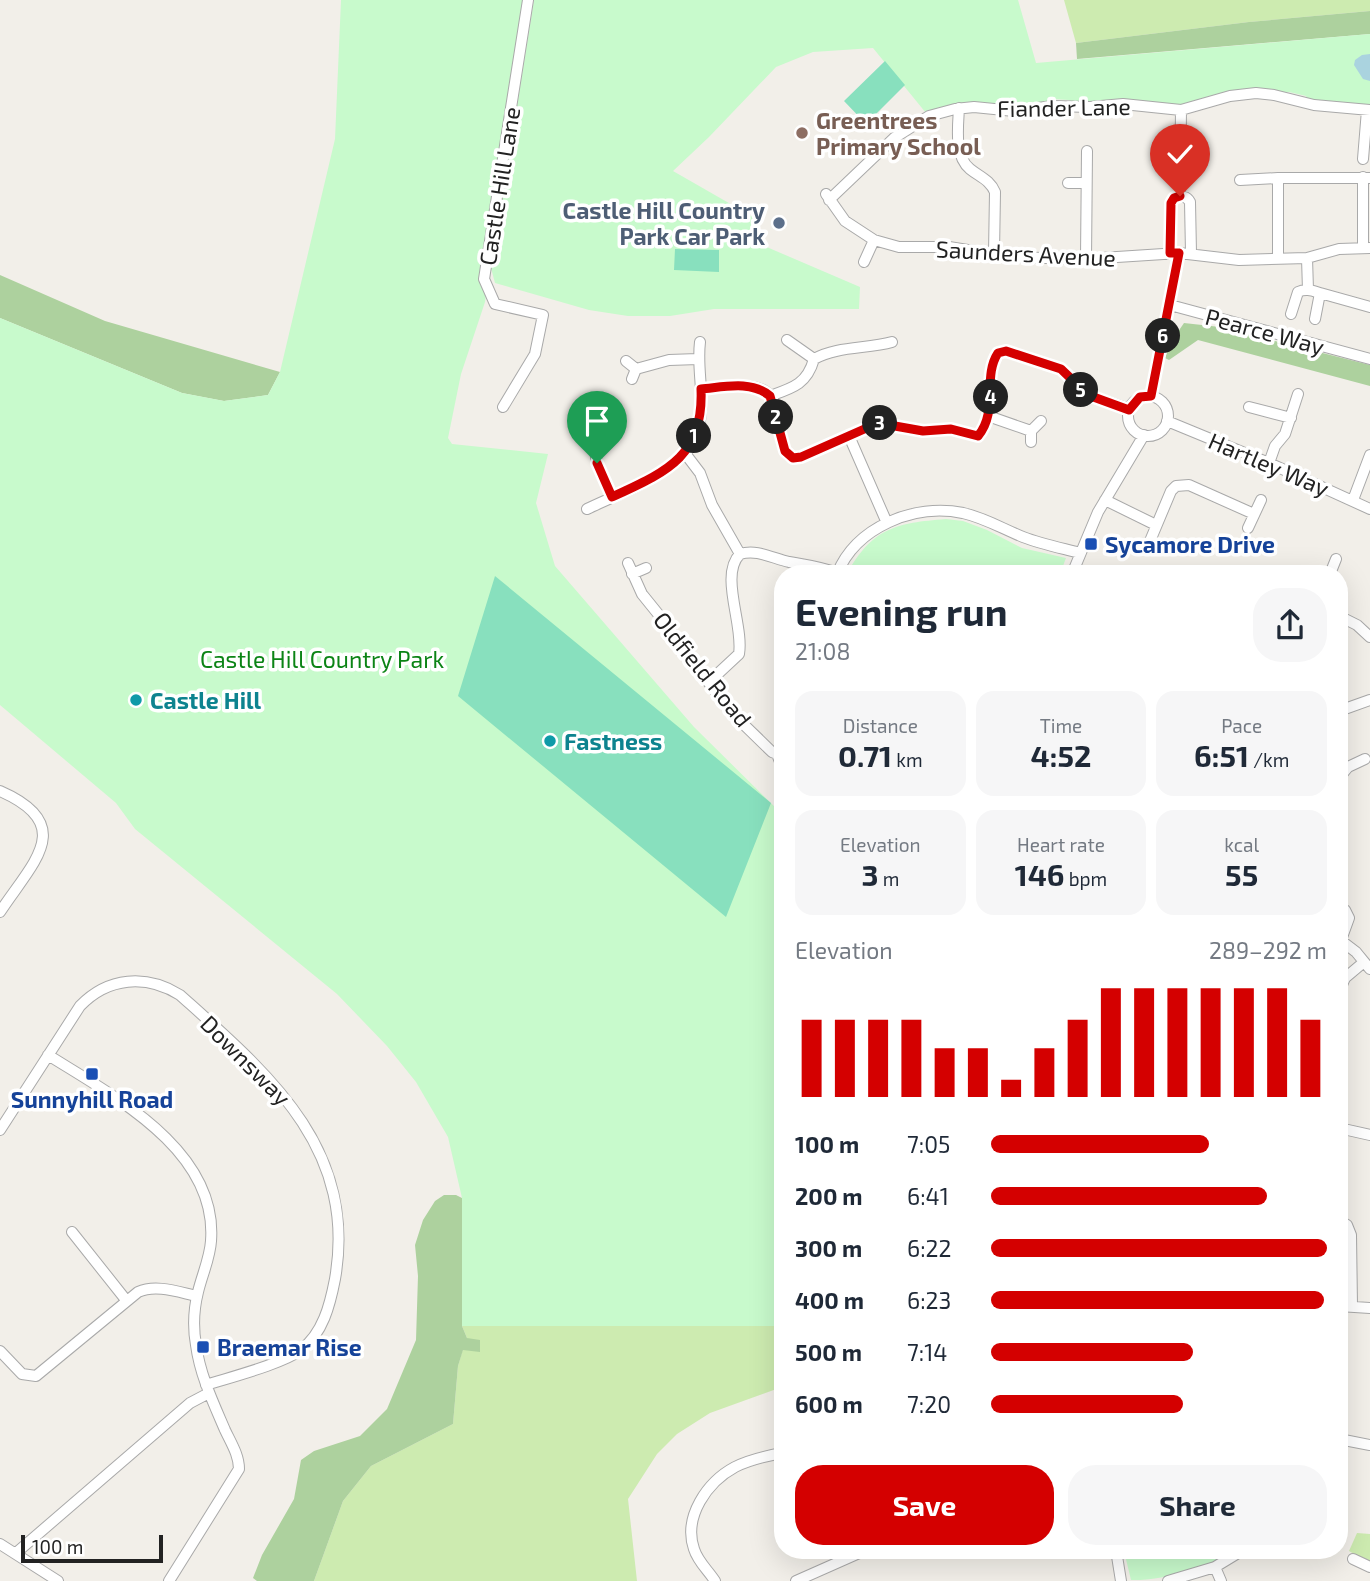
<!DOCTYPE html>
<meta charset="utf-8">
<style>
:root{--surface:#fff;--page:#f6f6f7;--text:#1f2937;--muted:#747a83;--accent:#d40000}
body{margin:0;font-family:"Exo 2",sans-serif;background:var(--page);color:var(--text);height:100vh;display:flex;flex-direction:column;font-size:26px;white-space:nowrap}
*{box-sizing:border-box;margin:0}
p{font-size:23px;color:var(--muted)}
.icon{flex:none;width:38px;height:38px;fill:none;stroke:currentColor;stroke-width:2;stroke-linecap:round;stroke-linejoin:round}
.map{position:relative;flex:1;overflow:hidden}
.drawer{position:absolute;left:774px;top:565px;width:574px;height:994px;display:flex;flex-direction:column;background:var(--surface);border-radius:28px;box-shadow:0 7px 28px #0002}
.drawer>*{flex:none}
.scale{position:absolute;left:21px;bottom:18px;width:142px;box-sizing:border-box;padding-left:7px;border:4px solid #222;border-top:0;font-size:19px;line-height:24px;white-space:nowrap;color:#222;-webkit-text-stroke:5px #fff;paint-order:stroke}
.pin{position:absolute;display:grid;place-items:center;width:60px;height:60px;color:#fff;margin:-72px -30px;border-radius:50% 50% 50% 0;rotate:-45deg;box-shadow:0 0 7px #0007}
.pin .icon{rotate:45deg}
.km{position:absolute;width:35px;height:35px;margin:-18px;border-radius:50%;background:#222;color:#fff;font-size:19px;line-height:35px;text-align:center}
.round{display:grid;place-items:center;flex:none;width:74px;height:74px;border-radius:28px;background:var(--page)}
.overview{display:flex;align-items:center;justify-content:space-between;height:119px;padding:0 21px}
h1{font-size:38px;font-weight:700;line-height:52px}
.metrics{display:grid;grid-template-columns:repeat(3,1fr);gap:10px;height:119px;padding:7px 21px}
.metrics div{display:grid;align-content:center;border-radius:18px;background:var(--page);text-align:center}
.metrics b{font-size:30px;font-weight:700}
.metrics small{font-size:19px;font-weight:400}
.metrics p{font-size:19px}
.chart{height:196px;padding:14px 21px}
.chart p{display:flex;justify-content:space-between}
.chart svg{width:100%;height:126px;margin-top:7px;stroke:var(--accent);stroke-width:6}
.action{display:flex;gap:14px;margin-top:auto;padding:14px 21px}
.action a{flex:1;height:80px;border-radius:28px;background:var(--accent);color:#fff;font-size:28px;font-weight:700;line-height:80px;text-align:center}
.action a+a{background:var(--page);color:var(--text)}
ul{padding:0 21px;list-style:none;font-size:23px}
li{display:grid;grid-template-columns:112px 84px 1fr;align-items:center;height:52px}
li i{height:18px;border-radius:9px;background:var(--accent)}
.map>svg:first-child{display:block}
.grass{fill:#cdebb0}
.forest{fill:#add19e}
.park{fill:#c8facc}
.pitch{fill:#88e0be}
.water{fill:#aad3df}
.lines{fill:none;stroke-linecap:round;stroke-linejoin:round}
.minor-casing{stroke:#a9a9a9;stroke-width:12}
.minor{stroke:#fff;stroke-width:10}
.route-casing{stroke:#fff;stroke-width:14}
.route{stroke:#d40000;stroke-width:9}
.education-dot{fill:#8d6e63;stroke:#fff;stroke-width:2.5}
.service-dot{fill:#5c6f8a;stroke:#fff;stroke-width:2.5}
.transit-dot{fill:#1a4fb4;stroke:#fff;stroke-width:2.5}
.culture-dot{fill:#0f9aa8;stroke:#fff;stroke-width:2.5}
.labels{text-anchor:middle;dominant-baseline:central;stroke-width:7;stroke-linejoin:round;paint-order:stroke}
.street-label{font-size:23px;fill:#222;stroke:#fff}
.education-label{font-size:23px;font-weight:bold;fill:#785e54;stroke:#fff;text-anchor:start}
.service-label{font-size:23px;font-weight:bold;fill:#4e5e75;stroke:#fff;text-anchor:end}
.transit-label{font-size:23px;font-weight:bold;fill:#164399;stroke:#fff;text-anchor:start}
.park-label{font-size:23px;fill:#0c8416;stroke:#fff}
.culture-label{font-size:23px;font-weight:bold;fill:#0d838f;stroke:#fff;text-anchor:start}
</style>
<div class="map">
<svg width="1370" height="1581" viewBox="0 0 1370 1581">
<rect width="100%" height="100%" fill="#f2efe9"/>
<!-- grass -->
<path class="grass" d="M1064,0h306v11l-121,11 -173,21z
M462,1326h320v61l-72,26 -33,21 -20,20 -29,45 9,82h-323l29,-80 28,-35 82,-42 5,-58 5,-17 17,2 -13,-13z
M1357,1533l13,1v29l-21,-12z"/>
<!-- forest -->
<path class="forest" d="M1370,11v23l-293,25 -1,-16 173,-21z
M0,275l105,46 175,51 -12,23 -44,6 -42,-8 -182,-75z
M1184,323l36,4 150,38v21l-172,-46 -29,20 -4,-2 6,-16z
M444,1195h12l6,3v128l5,12 13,2v12l-17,-2 -5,16 -5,58 -82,42 -28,35 -29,80h-57l-4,-3 9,-23 32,-56 7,-39 13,-9 46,-15 27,-27 29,-69 2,-64 -3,-31 8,-25 12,-19z"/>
<!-- park -->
<path class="park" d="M341,0h184l-40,302 -24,72 -13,64 4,6 96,10 -12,49 19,63 139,161 88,87v512h-320v-128l-14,-61 -32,-55 -29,-36 -50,-52 -202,-165 -19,-26 -116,-98v-387l182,75 42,8 44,-6 12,-23 55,-233z
M534,0h484l18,63 334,-29v73l-21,-4 -41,-2 -2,-5 -17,-4 -98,14 -119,-3 -3,-3 -17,-1 -4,5 -29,4c-5,-5 -19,-6 -25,-2l-41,-2 -27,9 -53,-65 -60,4 -37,15 -67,70 -36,34 82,47 4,7 -6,14 2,3 105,45 -1,22h-145l-44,7h-42l-39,-6 -94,-27 -4,-15z
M946,519l17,2 24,9 35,18 44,10 -6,16h-213c25,-46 49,-51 99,-55z
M1124,1551h112c-26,16 -74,30 -105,29z"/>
<!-- pitch -->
<path class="pitch" d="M885,61l20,24 -39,39 -22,-23z
M675,249l44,1v22l-45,-2z
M495,576l276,227 -45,114 -268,-221z"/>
<!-- water -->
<path class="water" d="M1370,54v27l-7,-2 -9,-14 1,-5 7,-5z"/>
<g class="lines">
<defs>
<path id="minor" d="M959,108c-1,19 -5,48 11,61 10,8 20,11 25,23l-1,61
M1363,159l4,-49
M1240,180l38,-2
M1068,183h18
M826,194l19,27 29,19
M1180,196l1,-86
M829,200l65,-62 35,-22 26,-7 19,-2 40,4 39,-5 37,1 33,-3 58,6 49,-14 26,-3 18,2 40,10 56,5
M1363,247v-70
M1170,253l1,-50 3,-5c7,-3 13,-2 16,4l1,51
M1278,257v-79h92
M1307,258l1,32
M1086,259l1,-108
M864,262l10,-22 25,7h50l62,10 75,2 93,-6 60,7 68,-2 32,-9 31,-1
M1320,293l50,14
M1170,305l200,54
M1291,314l7,-22c8,-4 15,-1 22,1l-5,26
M787,340l27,19
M626,361l10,8 -4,10
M636,369l33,-9 29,-1
M701,389c17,-1 59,-10 70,8 7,11 8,31 11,44 2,8 3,13 11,17l8,-1 77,-34 45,8 29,-2 26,7c21,-26 4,-60 20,-83l8,-2 55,18 27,26 41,14
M770,396c23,-8 37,-12 44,-37 23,-13 53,-10 78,-17
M1151,396l28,-143
M1128 416a20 20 0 1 1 40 0a20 20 0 1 1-40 0Z
M503,407l32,-53 8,-39 -48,-11 -11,-25 44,-279
M1249,407l42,11
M988,416l43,15 10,-10
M1167,421l102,42 101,46
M1031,431v11
M849,436l38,87
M593,439l4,24 15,34
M684,452l16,21 12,32 28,49c17,-5 32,4 49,8 17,3 32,5 48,11
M1269,463l6,-17 10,-12 13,-40
M1105,500l51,25
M1353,500l17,-45
M587,509c41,-20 111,-41 114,-97 2,-24 -4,-46 -1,-70
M1248,528l13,-28
M1150,541l21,-50 5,-5 13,-1 65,29
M628,563l14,31 25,31 18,28 51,64 36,35 5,2 5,-2
M632,574l14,-6
M837,574c19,-47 77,-71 126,-61 22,5 40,16 60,24 18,7 38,11 57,16
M1072,574l26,-62 46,-77
M1330,574l6,-15
M1339,616l18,9 13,12
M710,681l29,-27c5,-29 -20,-79 1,-100
M1339,711l31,-11
M777,754l5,13
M1339,778l9,-11 17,-8
M0,791c78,34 32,72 0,121
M1339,907l6,3 4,8 -8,22
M1339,939l17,13 14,17
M1339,992l6,-14 19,-16
M48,1055c65,41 170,95 163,186 -1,17 -9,34 -13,51 -4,16 -5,36 -2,53 4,30 17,57 29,85 6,13 14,25 14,39l-70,112
M1339,1090v-5
M1339,1128l31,7
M0,1130l80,-124c28,-29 66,-32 100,-11 87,78 178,153 155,284 -5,26 -12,54 -34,71 -19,14 -70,27 -95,35
M1339,1220l8,5 4,10 1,71
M72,1232l54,68
M1339,1306l31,2
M0,1351l22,23 14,2 102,-84c18,-8 40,0 59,4
M1339,1439l31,6
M0,1544l58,37
M1116,1550l5,31
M16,1553l174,-150 19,-10
M1353,1559l17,8
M1215,1567l6,14
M715,1581c-7,-11 -17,-19 -21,-32 -11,-32 13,-67 41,-82 14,-7 31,-11 47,-14
M796,1581l70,-31
M1168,1581l47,-14 28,-17"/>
</defs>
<!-- minor casing -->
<use href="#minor" class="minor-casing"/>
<!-- minor -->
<use href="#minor" class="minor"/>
</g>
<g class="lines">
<defs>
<path id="route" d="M597,463l15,34c54,-25 92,-40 89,-108 23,-2 50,-9 69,7l15,55 8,7 8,-1 77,-34 45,8 28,-2 27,7c21,-25 4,-59 20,-83l8,-2 55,18 27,26 41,15 11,-13 11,-1 28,-143h-9l1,-50 3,-5 6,-2"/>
</defs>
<!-- route casing -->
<use href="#route" class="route-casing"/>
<!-- route -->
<use href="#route" class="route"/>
</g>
<!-- markers -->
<circle class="education-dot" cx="802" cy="133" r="7"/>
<circle class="service-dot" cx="779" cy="223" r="7"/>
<g class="transit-dot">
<rect x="1084" y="537" width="14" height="14" rx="3.5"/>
<rect x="85" y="1067" width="14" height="14" rx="3.5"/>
<rect x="196" y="1340" width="14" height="14" rx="3.5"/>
</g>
<g class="culture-dot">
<circle cx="136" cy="700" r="7"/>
<circle cx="550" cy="741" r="7"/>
</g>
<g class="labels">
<!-- street labels -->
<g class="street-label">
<text transform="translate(1064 107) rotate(-1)">Fiander Lane</text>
<text transform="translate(499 186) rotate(-81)">Castle Hill Lane</text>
<text transform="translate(1026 253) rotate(3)">Saunders Avenue</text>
<text transform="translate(1265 331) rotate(15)">Pearce Way</text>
<text transform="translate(1269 464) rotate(23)">Hartley Way</text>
<text transform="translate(703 669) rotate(51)">Oldfield Road</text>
<text transform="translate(246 1060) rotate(45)">Downsway</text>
</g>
<!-- education labels -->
<g class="education-label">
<text x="816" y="120">Greentrees<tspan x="816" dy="26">Primary School</tspan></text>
</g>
<!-- service labels -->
<g class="service-label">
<text x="765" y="210">Castle Hill Country<tspan x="765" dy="26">Park Car Park</tspan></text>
</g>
<!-- transit labels -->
<g class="transit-label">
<text x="1105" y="544">Sycamore Drive</text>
<text x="92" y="1099" text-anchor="middle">Sunnyhill Road</text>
<text x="217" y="1347">Braemar Rise</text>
</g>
<!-- park labels -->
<g class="park-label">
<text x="322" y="659">Castle Hill Country Park</text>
</g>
<!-- culture labels -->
<g class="culture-label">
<text x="150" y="700">Castle Hill</text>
<text x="564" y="741">Fastness</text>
</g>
</g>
</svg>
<div class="scale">100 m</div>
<div class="pin" style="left:597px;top:463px;background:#1e9e55"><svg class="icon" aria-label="arrive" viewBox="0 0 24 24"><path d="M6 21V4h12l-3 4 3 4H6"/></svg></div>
<div class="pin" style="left:1180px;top:196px;background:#d93025"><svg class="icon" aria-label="check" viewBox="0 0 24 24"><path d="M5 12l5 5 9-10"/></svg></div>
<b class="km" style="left:694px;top:436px">1</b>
<b class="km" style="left:776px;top:417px">2</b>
<b class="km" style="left:880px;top:423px">3</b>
<b class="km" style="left:991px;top:397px">4</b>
<b class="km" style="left:1081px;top:390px">5</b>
<b class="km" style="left:1163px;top:336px">6</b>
<section class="drawer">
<div class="overview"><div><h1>Evening run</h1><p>21:08</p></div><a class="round"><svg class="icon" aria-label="share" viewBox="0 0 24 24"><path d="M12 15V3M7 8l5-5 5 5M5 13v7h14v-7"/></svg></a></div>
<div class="metrics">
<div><p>Distance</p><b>0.71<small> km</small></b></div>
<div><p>Time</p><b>4:52</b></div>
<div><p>Pace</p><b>6:51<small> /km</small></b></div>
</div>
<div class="metrics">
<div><p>Elevation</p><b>3<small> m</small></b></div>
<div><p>Heart rate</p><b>146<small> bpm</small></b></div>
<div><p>kcal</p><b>55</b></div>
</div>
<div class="chart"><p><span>Elevation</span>289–292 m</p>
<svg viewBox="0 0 160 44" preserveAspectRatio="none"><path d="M5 44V17M15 44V17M25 44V17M35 44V17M45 44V27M55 44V27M65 44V38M75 44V27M85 44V17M95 44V6M105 44V6M115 44V6M125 44V6M135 44V6M145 44V6M155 44V17"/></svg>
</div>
<ul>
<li><b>100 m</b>7:05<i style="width:65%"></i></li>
<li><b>200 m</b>6:41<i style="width:82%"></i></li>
<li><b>300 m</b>6:22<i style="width:100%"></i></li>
<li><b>400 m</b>6:23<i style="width:99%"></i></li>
<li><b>500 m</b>7:14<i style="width:60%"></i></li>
<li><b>600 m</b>7:20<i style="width:57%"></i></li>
</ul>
<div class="action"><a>Save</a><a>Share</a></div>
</section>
</div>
